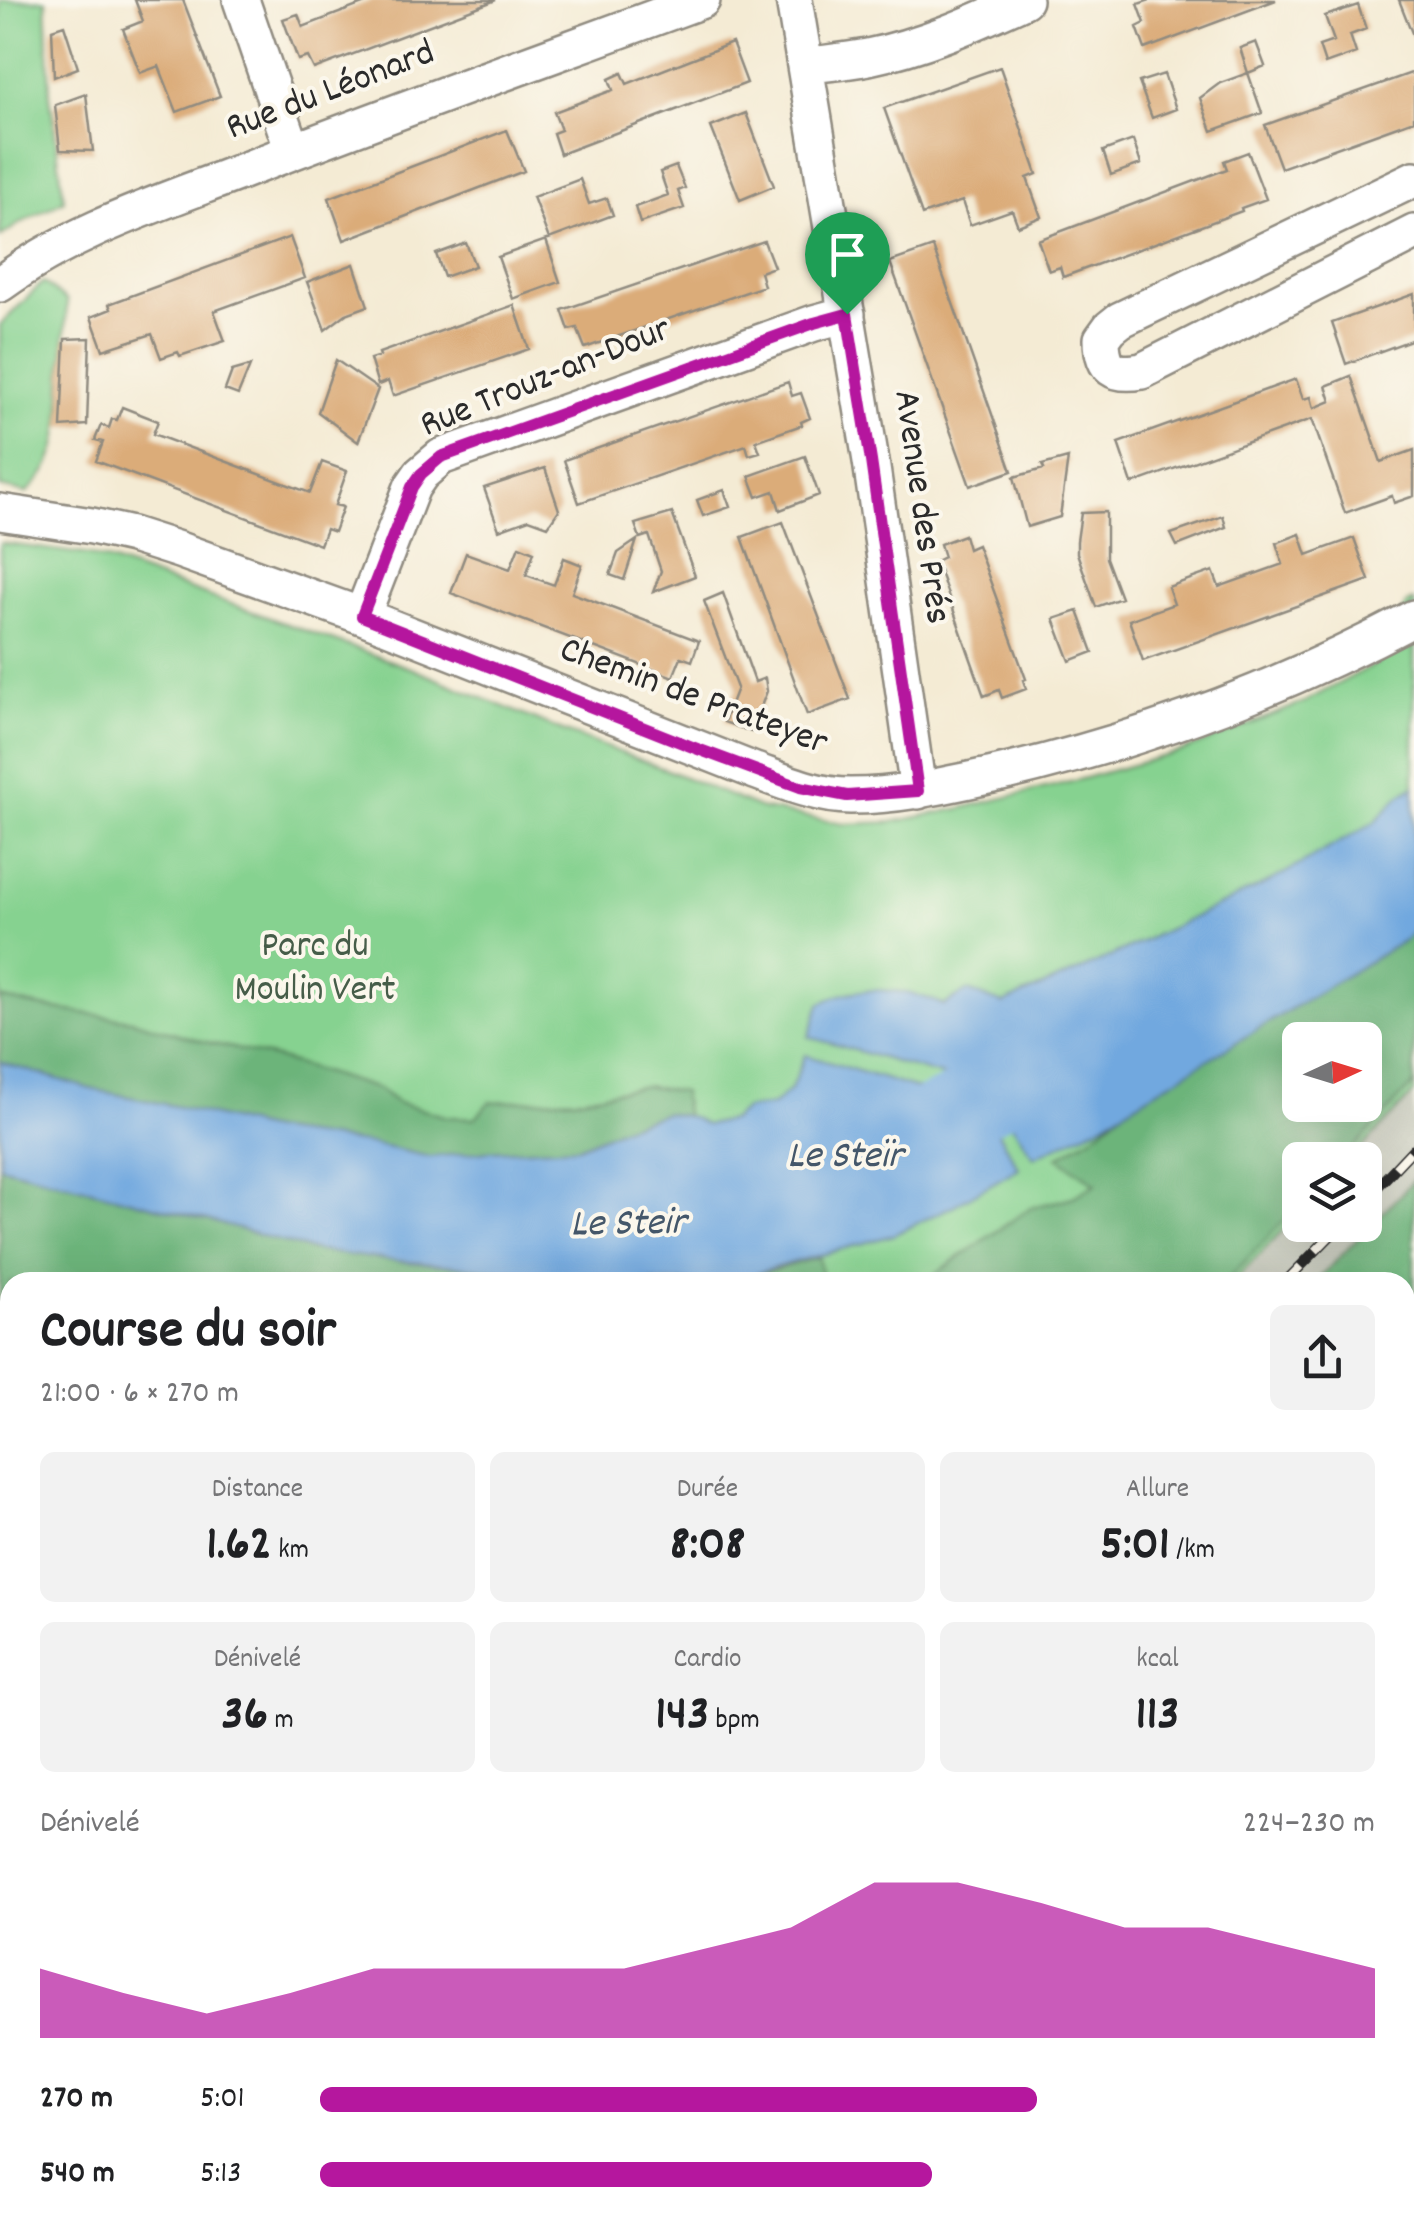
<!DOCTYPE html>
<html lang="fr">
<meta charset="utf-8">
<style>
:root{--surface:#fff;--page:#f2f2f2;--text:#202124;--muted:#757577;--accent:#b5179e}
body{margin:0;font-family:Dekko,sans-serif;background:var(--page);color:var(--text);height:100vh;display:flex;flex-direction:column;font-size:38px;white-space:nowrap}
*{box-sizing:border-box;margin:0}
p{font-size:32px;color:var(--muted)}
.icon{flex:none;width:55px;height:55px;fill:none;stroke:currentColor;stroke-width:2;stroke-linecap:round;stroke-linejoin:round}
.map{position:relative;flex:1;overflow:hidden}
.sheet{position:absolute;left:0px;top:1272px;width:1415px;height:962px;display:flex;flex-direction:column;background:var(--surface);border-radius:30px 30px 0 0;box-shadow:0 10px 40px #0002}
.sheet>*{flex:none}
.needle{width:65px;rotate:86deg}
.buttons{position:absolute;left:1282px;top:1022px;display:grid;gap:20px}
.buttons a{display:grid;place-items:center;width:100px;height:100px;border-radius:15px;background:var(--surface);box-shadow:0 10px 40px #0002;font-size:50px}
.pin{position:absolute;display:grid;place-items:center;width:85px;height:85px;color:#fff;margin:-102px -42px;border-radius:50% 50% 50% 0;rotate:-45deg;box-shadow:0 0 10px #0007}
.pin .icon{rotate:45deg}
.round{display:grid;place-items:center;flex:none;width:105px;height:105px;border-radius:15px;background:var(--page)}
.headline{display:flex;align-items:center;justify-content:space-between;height:170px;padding:0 40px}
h1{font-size:55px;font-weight:700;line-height:75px}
.metrics{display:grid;grid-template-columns:repeat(3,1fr);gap:15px;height:170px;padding:10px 40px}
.metrics div{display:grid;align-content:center;border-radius:15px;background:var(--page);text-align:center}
.metrics b{font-size:50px;font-weight:700}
.metrics small{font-size:28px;font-weight:400}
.metrics p{font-size:28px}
.chart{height:280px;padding:20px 40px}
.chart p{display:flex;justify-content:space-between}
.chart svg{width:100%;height:180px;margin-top:10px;fill:var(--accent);opacity:.7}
ul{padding:0 40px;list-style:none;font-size:32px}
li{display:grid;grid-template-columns:160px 120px 1fr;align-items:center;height:75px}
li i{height:25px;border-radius:12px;background:var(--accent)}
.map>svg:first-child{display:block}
.industrial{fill:#c3c6b9}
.green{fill:#86d290;stroke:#587e5e;stroke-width:2.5;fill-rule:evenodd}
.forest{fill:#6cb47a;stroke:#4c7052;stroke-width:2.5;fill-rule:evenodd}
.water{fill:#71a8df;stroke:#4e6a85;stroke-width:2.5}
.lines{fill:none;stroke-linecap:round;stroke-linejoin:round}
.river{stroke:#71a8df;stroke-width:75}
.building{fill:#dbac79}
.minor-casing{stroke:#908b80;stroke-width:40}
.tertiary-casing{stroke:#908b80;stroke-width:48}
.minor{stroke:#fff;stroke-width:35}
.tertiary{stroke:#fff;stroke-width:42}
.rail-casing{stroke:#2b2b2b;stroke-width:11}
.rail{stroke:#fbf7ec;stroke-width:8;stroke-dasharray:22;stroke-linecap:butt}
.route-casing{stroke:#fff;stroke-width:20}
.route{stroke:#b5179e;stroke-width:12}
.labels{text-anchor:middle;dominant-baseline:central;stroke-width:8;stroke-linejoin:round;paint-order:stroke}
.street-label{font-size:38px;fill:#2b2b2b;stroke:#fbf7ec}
.park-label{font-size:38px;fill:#465d49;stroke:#fbf7ec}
.water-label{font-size:40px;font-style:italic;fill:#44576a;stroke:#fbf7ec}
</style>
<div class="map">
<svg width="1414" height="2234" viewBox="0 0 1414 2234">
<rect width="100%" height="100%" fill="#fbf7ec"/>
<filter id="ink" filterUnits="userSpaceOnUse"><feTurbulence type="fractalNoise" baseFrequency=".01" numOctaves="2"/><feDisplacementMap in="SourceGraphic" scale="20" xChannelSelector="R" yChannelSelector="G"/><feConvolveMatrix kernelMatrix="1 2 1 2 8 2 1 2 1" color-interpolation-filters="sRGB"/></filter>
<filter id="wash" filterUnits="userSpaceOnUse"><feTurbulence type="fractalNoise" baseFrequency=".0048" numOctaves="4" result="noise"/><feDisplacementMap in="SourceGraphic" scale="40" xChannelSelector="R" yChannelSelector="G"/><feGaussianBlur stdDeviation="2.25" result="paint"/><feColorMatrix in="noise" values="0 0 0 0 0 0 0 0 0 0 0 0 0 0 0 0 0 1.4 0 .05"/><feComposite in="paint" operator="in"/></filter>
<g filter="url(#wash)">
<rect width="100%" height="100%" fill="#f4ebd4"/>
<!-- industrial -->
<path class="industrial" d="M1414,1093v87l-98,102h-83l67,-70v13h65v-65h-15z"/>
<!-- green -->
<path class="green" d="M0,0h46l4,96 14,104 -45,24 -19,13z
M43,282l24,19c-1,26 -4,52 -5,78 -3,45 2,83 -36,114l-26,-6v-162z
M0,543l91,12 25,8 297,106 142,59 112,42 92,38 85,16 48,-2 70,-14 108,-26 113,-31 117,-47 77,-41 29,-58 8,-4v492l-64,67h-50v52l-67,70h-1223v410l-10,-19zM1300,1040h65v65h-65z"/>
<!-- forest -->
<path class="forest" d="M1414,906v178l-72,76h-42v44l-75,78h-301l106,-74 43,-11 23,-13 -38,-27 37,-23 36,-30zM1300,1040h65v65h-65z
M0,998l41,9 91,13 70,21 74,17 102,31 20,14 50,14 27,1 15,-16 90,-4 64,-12 38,6 4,26 -21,82 -665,-95z
M0,1166l211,55 100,29 200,21 45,9 37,2h-583v50l-10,-3z
M1414,1180v806l-9,9v-713h-89z
M819,1257l3,25h-90z
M1405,2101l9,2v131h-438l10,-9h419z
M409,2225h360l-8,9h-361z"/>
<!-- water -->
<path class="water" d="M1414,786v144l-8,9 -309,188 -63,30 -46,-68 -179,-52 11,-33c34,-21 88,-16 124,1l24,-14 35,13 96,-42 170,-80 106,-60 24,-26z
M805,1055l179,54 35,59 -66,38 -60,29 -119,33 -42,14h-139l-37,-2 -45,-9 -124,-11 -76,-10 -100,-29 -211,-55v-104l91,27 88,18 92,23 101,14 58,13 58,-6 90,-4 48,-21 39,-13 27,4 13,8 27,-5 13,-11 28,-4 18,-16z"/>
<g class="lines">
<!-- river -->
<path class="river" d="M880,1147l74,-34 128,-65"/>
</g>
<g id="blocks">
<!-- building -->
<path class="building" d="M135,0h48l37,96 -43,16 -18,-46 -19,7 -17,-44 20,-8z
M373,0h123l-182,69 -6,-12 -10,3 -15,-41 15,-5 5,13z
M1150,0h126l-131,49 -8,-22 8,-4 -7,-19z
M1399,0h15v38z
M1358,5l8,24 -16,6 6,18 -31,11 -6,-18 15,-5 -9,-25z
M64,25l14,43 -24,9 -2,-48z
M1256,42l9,24 -17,7 14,40 -50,18 -12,-33 20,-15 28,-10 -8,-25z
M732,43l15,40 -187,71 -7,-21 8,-3 -7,-18 59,-22 -4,-11 13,-6 5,11z
M1000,67l37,107 -10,4 14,39 -23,9 -6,-16 -42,15 -8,-24 -40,14 -38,-107z
M1414,72v48l-133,48 -16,-43z
M1164,74l12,35 -24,9 -13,-36z
M86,94l7,57 -33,-1 -5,-45z
M746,113l28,73 -34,14 -29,-73z
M507,130l17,41 -180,69 -15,-42z
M1133,140l8,24 -30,11 -8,-24z
M1248,152l18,47 -25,9 1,3 -179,66 -3,-10 -11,4 -11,-31 189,-71 -3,-8z
M676,166l9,22 -7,3 6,17 -44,15 -5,-16 33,-12 -8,-23z
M580,179l9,25 18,-6 6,17 -64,24 -16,-42z
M290,237l15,41 -91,33 11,30 -45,15 -2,-4 -17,6 -9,-24 -49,16 -12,-33 20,-8 -2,-5z
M546,240l14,42 -47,17 -15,-42z
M764,241l10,26 -14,5 4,14 -179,62 -8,-20 -8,2 -7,-20z
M466,243l9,23 -31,11 -8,-23z
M933,247l79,224 -42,15 -80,-224z
M354,264l14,42 -22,8 -21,16 -18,-48z
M1414,294v45l-68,25 -14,-41z
M514,305l15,44 -136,47 -5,-15 -10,4 -8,-26 10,-3 -1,-3z
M90,338l-3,87 -26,2 4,-88z
M336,360l42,29 -20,53 -40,-30z
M250,366l-12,29 -13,-5 7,-19z
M1351,376l30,86 33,-12v46l-20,7 -2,-7 -47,17 -33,-94 -180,65 -14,-41 178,-64 7,20 8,-2 3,11 17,-7 -5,-15z
M788,382l4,14 9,-3 9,25 -9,4 1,3 -46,16 4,11 -11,3 -3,-10 -167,58 -15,-43z
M122,407l36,14 -5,13 157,59 12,-31 25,9 -12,34 8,2 -9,25 -8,-3 -6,16 -224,-84 7,-19 -8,-2 6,-15 8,3 3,-9 5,1z
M805,456l14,39 -39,15 -6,-19 -17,6 -8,-21z
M1068,458l-8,59 -33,10 -13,-50 30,-8 -2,-4z
M545,468l14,42 -11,16 -19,-7 -30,11 -15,-42z
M724,490l6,17 -27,9 -6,-16z
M1106,512v46l15,40 -25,9 -19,-54v-12l4,-28z
M672,513l23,63 -42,16 8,-21 -12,-36 -9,3 -5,-14z
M1223,516l3,11 -49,19 -6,-12z
M783,522l67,177 -43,16 -65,-178z
M1300,534l7,21 47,-17 15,42 -226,81 -14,-41 45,-16 -6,-17 45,-16 6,16 64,-23 -7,-21z
M964,535l4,14 9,-4 49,134 -3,1 3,9 -24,9 -3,-8 -15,6 -48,-135 8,-4 -4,-13z
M637,540l-13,40 -14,-5 8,-22z
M519,546l15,6 -8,23 28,10 10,-27 18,7 -10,28 127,48 -7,20 -11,-4 -8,20 -222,-84 15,-40 44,16z
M723,593l32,89 10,-4 2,13 -16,41 -27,-10 13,-34 -33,-87z
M1078,611l15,41 -23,9 -16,-42z
M0,2016l10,4v67l-10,-4z
M92,2225h49l5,2 -1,3 11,3 -68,1z
M774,2225h56l7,9h-76z"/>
</g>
</g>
<g filter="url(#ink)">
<use href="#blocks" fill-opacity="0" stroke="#908b80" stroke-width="2.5"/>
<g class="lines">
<defs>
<path id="minor" d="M241,0l52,151
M794,0l77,461 47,330
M805,66c21,-3 42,-5 63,-9 54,-11 106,-34 156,-57
M1414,179l-294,141 -10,8 -8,11c0,30 12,37 40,32l272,-138
M0,284c72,-53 157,-80 240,-112 153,-60 308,-115 462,-172
M0,512l92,14 40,9 47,15 183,66 393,155c30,11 62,25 95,25 49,0 96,-11 143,-21 146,-33 289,-87 421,-157
M362,616l50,-129 9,-13 20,-17 373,-134 33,-9
M0,1719l10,30
M0,1806l10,-33
M0,2203h1"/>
<path id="tertiary" d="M1405,1861l9,-8
M940,2234l8,-9"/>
</defs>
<!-- minor casing -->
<use href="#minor" class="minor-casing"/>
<!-- tertiary casing -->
<use href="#tertiary" class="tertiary-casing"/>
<!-- minor -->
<use href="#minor" class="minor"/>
<!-- tertiary -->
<use href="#tertiary" class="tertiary"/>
<defs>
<path id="rail" d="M1365,1200l49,-52
M1285,1282l56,-57
M373,2234l9,-9"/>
</defs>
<!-- rail casing -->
<use href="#rail" class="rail-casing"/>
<!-- rail -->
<use href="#rail" class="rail"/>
</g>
</g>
<g class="lines" filter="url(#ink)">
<defs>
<path id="route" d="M847,314l24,147 47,330 -71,5 -47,-9 -105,-39 -333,-132 50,-129 9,-13 20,-17 373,-134z"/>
</defs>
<!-- route casing -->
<use href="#route" class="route-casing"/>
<!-- route -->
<use href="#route" class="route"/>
</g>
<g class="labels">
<!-- street labels -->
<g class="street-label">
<text transform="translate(331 92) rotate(-21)">Rue du Léonard</text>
<text transform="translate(546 379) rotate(-22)">Rue Trouz-an-Dour</text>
<text transform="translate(920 507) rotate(82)">Avenue des Prés</text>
<text transform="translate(693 698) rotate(20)">Chemin de Prateyer</text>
</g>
<!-- park labels -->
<g class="park-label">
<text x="315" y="947">Parc du<tspan x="315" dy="44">Moulin Vert</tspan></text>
</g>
<!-- water labels -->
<g class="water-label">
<text x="845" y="1158">Le Steïr</text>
<text transform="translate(628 1226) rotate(-1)">Le Steir</text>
</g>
</g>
</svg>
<div class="buttons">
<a><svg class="needle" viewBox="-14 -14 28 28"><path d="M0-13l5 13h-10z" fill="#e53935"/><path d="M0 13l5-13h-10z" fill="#757577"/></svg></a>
<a><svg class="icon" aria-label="layers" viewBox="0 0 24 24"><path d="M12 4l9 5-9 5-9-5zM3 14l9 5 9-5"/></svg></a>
</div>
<div class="pin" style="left:847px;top:314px;background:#1e9e55"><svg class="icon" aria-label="arrive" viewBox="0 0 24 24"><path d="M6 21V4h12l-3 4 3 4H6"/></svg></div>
<section class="sheet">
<div class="headline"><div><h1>Course du soir</h1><p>21:00 · 6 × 270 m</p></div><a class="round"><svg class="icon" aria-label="share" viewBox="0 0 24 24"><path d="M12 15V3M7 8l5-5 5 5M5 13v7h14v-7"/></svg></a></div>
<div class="metrics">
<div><p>Distance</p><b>1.62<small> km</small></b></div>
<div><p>Durée</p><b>8:08</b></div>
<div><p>Allure</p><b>5:01<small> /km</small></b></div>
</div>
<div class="metrics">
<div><p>Dénivelé</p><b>36<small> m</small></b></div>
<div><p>Cardio</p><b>143<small> bpm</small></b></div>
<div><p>kcal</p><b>113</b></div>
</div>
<div class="chart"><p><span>Dénivelé</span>224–230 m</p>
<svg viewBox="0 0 160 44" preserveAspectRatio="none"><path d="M0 44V27L10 33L20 38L30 33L40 27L50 27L60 27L70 27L80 22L90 17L100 6L110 6L120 11L130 17L140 17L150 22L160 27V44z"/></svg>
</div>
<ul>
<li><b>270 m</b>5:01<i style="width:68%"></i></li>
<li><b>540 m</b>5:13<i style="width:58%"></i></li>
</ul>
</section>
</div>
